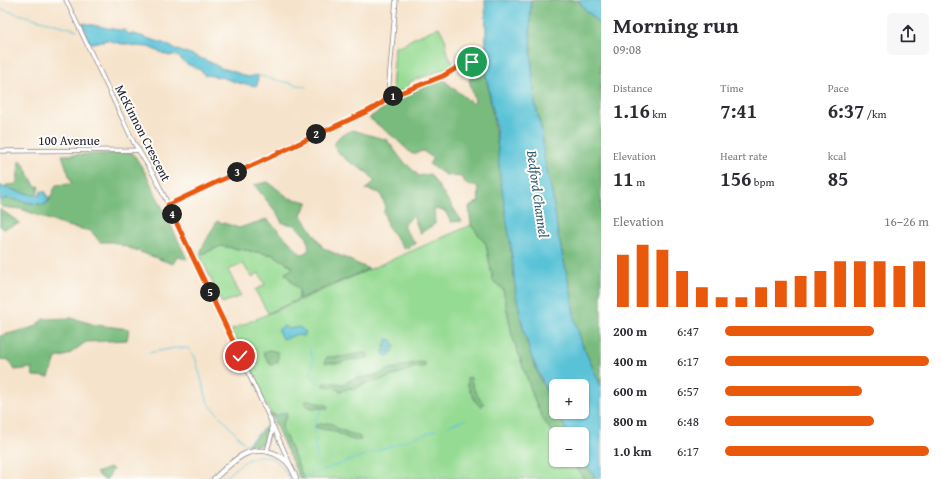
<!DOCTYPE html>
<meta charset="utf-8">
<style>
:root{--surface:#fff;--page:#f7f7f7;--text:#2b2b33;--muted:#7c7c81;--accent:#ea580c}
body{margin:0;font-family:"Gentium Book Plus",serif;background:var(--page);color:var(--text);height:100vh;display:flex;flex-direction:column;font-size:15px;white-space:nowrap}
*{box-sizing:border-box;margin:0}
p{font-size:13px;color:var(--muted)}
.icon{flex:none;width:22px;height:22px;fill:none;stroke:currentColor;stroke-width:2;stroke-linecap:round;stroke-linejoin:round}
.map{position:relative;flex:1;overflow:hidden}
.panel{display:flex;flex-direction:column;background:var(--surface);width:340px}
.panel>*{flex:none}
.tools{position:absolute;left:549px;top:379px;display:grid;gap:8px}
.tools a{display:grid;place-items:center;width:40px;height:40px;border-radius:6px;background:var(--surface);box-shadow:0 1px 3px #0004;font-size:20px}
.pin{position:absolute;display:grid;place-items:center;width:34px;height:34px;color:#fff;margin:-17px;border:2px solid #fff;border-radius:50%;box-shadow:0 1px 4px #0007}
.km{position:absolute;width:20px;height:20px;margin:-10px;border-radius:50%;background:#222;color:#fff;font-size:11px;line-height:20px;text-align:center}
.round{display:grid;place-items:center;flex:none;width:42px;height:42px;border-radius:6px;background:var(--page)}
.summary{display:flex;align-items:center;justify-content:space-between;height:68px;padding:0 12px}
h1{font-size:22px;font-weight:600;line-height:30px}
.figures{display:grid;grid-template-columns:repeat(3,1fr);gap:6px;height:68px;padding:4px 12px}
.figures div{display:grid;align-content:center}
.figures b{font-size:20px;font-weight:600}
.figures small{font-size:11px;font-weight:400}
.figures p{font-size:11px}
.chart{height:112px;padding:8px 12px}
.chart p{display:flex;justify-content:space-between}
.chart svg{width:100%;height:72px;margin-top:4px;stroke:var(--accent);stroke-width:6}
ul{padding:0 12px;list-style:none;font-size:13px}
li{display:grid;grid-template-columns:64px 48px 1fr;align-items:center;height:30px}
li i{height:10px;border-radius:5px;background:var(--accent)}
main{display:flex;flex:1;min-height:0}
.map>svg:first-child{display:block}
.green{fill:#96db93;stroke:#5c7e67}
.forest{fill:#78bb7d;stroke:#4d6e5c}
.water{fill:#5ac2d7;stroke:#3e7289}
.lines{fill:none;stroke-linecap:round;stroke-linejoin:round}
.stream{stroke:#5ac2d7;stroke-width:1}
.minor-casing{stroke:#8c8283;stroke-width:5}
.major-casing{stroke:#8c8283;stroke-width:6}
.minor{stroke:#fff;stroke-width:3.5}
.major{stroke:#fff;stroke-width:4.5}
.route-casing{stroke:#fff;stroke-width:8}
.route{stroke:#ea580c;stroke-width:5}
.labels{text-anchor:middle;dominant-baseline:central;stroke-width:4;stroke-linejoin:round;paint-order:stroke}
.street-label{font-size:13px;fill:#22223b;stroke:#fdfcf7}
.water-label{font-size:14px;font-style:italic;fill:#365a72;stroke:#fdfcf7}
</style>
<main>
<div class="map">
<svg width="601" height="479" viewBox="0 0 601 479">
<rect width="100%" height="100%" fill="#fdfcf7"/>
<filter id="ink" filterUnits="userSpaceOnUse"><feTurbulence type="fractalNoise" baseFrequency=".025" numOctaves="2"/><feDisplacementMap in="SourceGraphic" scale="8" xChannelSelector="R" yChannelSelector="G"/><feConvolveMatrix kernelMatrix="1 2 1 2 8 2 1 2 1" color-interpolation-filters="sRGB"/></filter>
<filter id="wash" filterUnits="userSpaceOnUse"><feTurbulence type="fractalNoise" baseFrequency=".012" numOctaves="4" result="noise"/><feDisplacementMap in="SourceGraphic" scale="16" xChannelSelector="R" yChannelSelector="G"/><feGaussianBlur stdDeviation="0.9" result="paint"/><feColorMatrix in="noise" values="0 0 0 0 0 0 0 0 0 0 0 0 0 0 0 0 0 1.4 0 .05"/><feComposite in="paint" operator="in"/></filter>
<g filter="url(#wash)">
<rect width="100%" height="100%" fill="#f6e3cb"/>
<!-- green -->
<path class="green" d="M439,27l7,14c-2,5 3,19 8,22v3l-40,14 -5,3v5l-17,6 3,-48 4,-1 1,2 12,-8z
M471,225l15,19 7,37 10,8 9,46 23,66 8,18 13,18v23h16l12,19h-280l-28,-64 -6,-2 -39,-83z
M221,246l53,9 17,11 2,3 -8,5 14,16v9l-31,14 -13,-23 10,-5 -6,-12 -7,4 -9,-13 -15,6 13,26 -19,7 -22,-48z"/>
<!-- forest -->
<path class="forest" d="M531,0h47l9,12 6,4 8,12v358l-19,-42 -7,-24 -4,-27 -13,-59 -6,-41 -8,-35 -2,-26 -7,-29 -3,-36 -2,-35z
M476,65l9,5c10,54 17,108 24,163 5,41 8,82 22,122 9,28 24,54 38,79h-13v3l-13,-18 -8,-18 -23,-66 -9,-46 -10,-8 -7,-37 -15,-19 -2,-18 10,-6 -1,-14 -11,-2 -6,-8 -15,-2 -17,-11 4,-6 -10,-7 -11,3 -17,-16 -26,-20 25,-17 47,-23 32,26 2,-3 -6,-21z
M352,130l35,10 15,20 17,16 11,-2 32,47 -11,1 -6,-11 -11,-2 1,15 -15,9 -7,-18 -10,12 13,17 -12,5 -17,-24 -3,-13 1,-7 -5,-12 -14,-4 9,-8c-2,-2 -4,-5 -6,-7 -8,-7 -45,-22 -31,-36 4,-4 10,-6 14,-8z
M133,153l13,21 41,85 -10,-2 -4,7 -60,-22h-13l-9,-11 -28,-6 -42,-16 -19,-2 -2,-2v-5l8,-2 18,4 19,3 4,-4 7,-16 16,-1 -10,-29z
M19,161h3l13,25h4l-2,9h-4l-28,-7 1,-3 11,-1z
M268,182l21,16 19,4 -7,12 22,34 46,21 -70,30v-9l-14,-17 8,-4 -2,-3 -17,-11 -53,-9 -21,9 2,-7 15,-27 22,7 28,-9 34,35 5,-1 3,-5 -2,-10 -12,-13 -13,-2 -5,-10 -23,-28z
M0,209l20,14 -17,6 -3,-3z
M71,318l25,7 33,4 -2,11 -41,2 -18,13 -12,3 -7,19 -16,-1 -1,-8 -17,2 -6,-10 -9,-1v-23l34,-9 9,-8z
M269,350l9,2v10l-7,3 -8,-12z
M364,353l4,1v4l-21,2 -6,3h-16v-2l2,-4h14z
M418,362l7,1v2l-1,2h-8l-35,13 -18,4 -8,5 -6,-1 -6,3h-4l-4,-4 -12,-1v-2l4,-2 16,2 10,-5 25,-4 9,-5z
M470,377l1,1c1,10 7,19 13,26l-4,3c-6,-8 -13,-18 -13,-29z
M308,400h3l6,3 10,2 1,3c-8,0 -20,2 -24,-5z
M286,412l1,4 -5,8 1,6 21,49h-4l-30,-66 6,3z
M327,423l6,1 5,5 22,8 1,3c-10,2 -19,-5 -27,-9 -6,-2 -13,-1 -19,-4l1,-2z
M268,426l1,5 -3,11 -6,3 -11,2 -1,-3z
M582,458l13,20 -1,1h-10l-12,-19h10z
M109,468l4,1 -6,10h-4l-7,-6z"/>
<!-- water -->
<path class="water" d="M485,0h46l-1,32 2,35 3,36 7,29 2,26 8,35 6,41 13,59 4,27 7,24 19,42v93h-5l-14,-21v-24h-13l-13,-22h26v-26h-26v25l-25,-55 -7,-25 -8,-36 -5,-47 -11,-71 -4,-51 -11,-56 1,-39z
M578,0h23v28l-8,-12 -6,-4z
M83,23l35,7h6l5,4h5l29,9 19,9 6,1 22,9 11,6 12,3 14,6 11,-2 -1,11 -19,-3 -17,-6 -17,-2 -2,-4 -17,-8 -6,-6 -5,-2 -5,1 -21,-9 -15,-1 -6,-2h-5l-15,-4 -14,3 -4,-1 -4,-9 1,-4 -4,-2 -1,-2z
M0,185l5,3 28,7h4l2,1 2,-5 5,1v3l4,3 -5,7 -19,-3 -18,-4 -8,2z
M284,326l5,3 10,-2 7,5 -2,4 -10,-1c-9,5 -15,6 -15,-6z
M387,339l5,1 3,6 -4,8 -3,2 -4,-1 -1,-4 2,-2 3,3 2,-6 -2,-1 -2,3 -2,-1z"/>
<g class="lines">
<!-- stream -->
<path class="stream" d="M0,9l77,21
M258,77l2,-1 46,11
M309,348l4,11 -2,16 9,9
M148,353l27,-5h13l7,9 13,46 37,41
M273,420l8,-5h5
M448,426l18,-7
M316,433l-2,-1 2,-12 4,-7 1,-3
M317,458l-3,-14 3,-5
M214,473l22,-19 33,-31
M303,477l133,-47
M208,479l3,-3
M223,479c7,-6 18,-16 25,-19 19,-11 34,2 42,19"/>
</g>
</g>
<g filter="url(#ink)">
<g class="lines">
<defs>
<path id="minor" d="M66,0l68,143 21,34 116,244 1,12 -5,18
M387,98l56,-22 17,-10 14,-6
M0,151l139,-1
M168,205l202,-95 15,-9 3,-7 8,-94
M273,426l17,38"/>
<path id="major" d="M214,479c9,-8 18,-18 29,-24 17,-9 38,-3 48,12 2,4 4,8 5,12"/>
</defs>
<!-- minor casing -->
<use href="#minor" class="minor-casing"/>
<!-- major casing -->
<use href="#major" class="major-casing"/>
<!-- minor -->
<use href="#minor" class="minor"/>
<!-- major -->
<use href="#major" class="major"/>
</g>
</g>
<g class="lines" filter="url(#ink)">
<defs>
<path id="route" d="M240,356l-72,-151 202,-95 12,-7 5,-5 56,-22 17,-10 12,-4"/>
</defs>
<!-- route casing -->
<use href="#route" class="route-casing"/>
<!-- route -->
<use href="#route" class="route"/>
</g>
<g class="labels">
<!-- street labels -->
<g class="street-label">
<text transform="translate(143 133) rotate(63)">McKinnon Crescent</text>
<text x="69" y="140">100 Avenue</text>
</g>
<!-- water labels -->
<g class="water-label">
<text transform="translate(538 194) rotate(82)">Bedford Channel</text>
</g>
</g>
</svg>
<div class="tools">
<a>+</a>
<a>−</a>
</div>
<div class="pin" style="left:472px;top:62px;background:#1e9e55"><svg class="icon" aria-label="arrive" viewBox="0 0 24 24"><path d="M6 21V4h12l-3 4 3 4H6"/></svg></div>
<div class="pin" style="left:240px;top:356px;background:#d93025"><svg class="icon" aria-label="check" viewBox="0 0 24 24"><path d="M5 12l5 5 9-10"/></svg></div>
<b class="km" style="left:393px;top:96px">1</b>
<b class="km" style="left:316px;top:134px">2</b>
<b class="km" style="left:237px;top:172px">3</b>
<b class="km" style="left:172px;top:214px">4</b>
<b class="km" style="left:210px;top:292px">5</b>
</div>
<section class="panel">
<div class="summary"><div><h1>Morning run</h1><p>09:08</p></div><a class="round"><svg class="icon" aria-label="share" viewBox="0 0 24 24"><path d="M12 15V3M7 8l5-5 5 5M5 13v7h14v-7"/></svg></a></div>
<div class="figures">
<div><p>Distance</p><b>1.16<small> km</small></b></div>
<div><p>Time</p><b>7:41</b></div>
<div><p>Pace</p><b>6:37<small> /km</small></b></div>
</div>
<div class="figures">
<div><p>Elevation</p><b>11<small> m</small></b></div>
<div><p>Heart rate</p><b>156<small> bpm</small></b></div>
<div><p>kcal</p><b>85</b></div>
</div>
<div class="chart"><p><span>Elevation</span>16–26 m</p>
<svg viewBox="0 0 160 44" preserveAspectRatio="none"><path d="M5 44V12M15 44V6M25 44V9M35 44V22M45 44V32M55 44V38M65 44V38M75 44V32M85 44V28M95 44V25M105 44V22M115 44V16M125 44V16M135 44V16M145 44V19M155 44V16"/></svg>
</div>
<ul>
<li><b>200 m</b>6:47<i style="width:73%"></i></li>
<li><b>400 m</b>6:17<i style="width:100%"></i></li>
<li><b>600 m</b>6:57<i style="width:67%"></i></li>
<li><b>800 m</b>6:48<i style="width:73%"></i></li>
<li><b>1.0 km</b>6:17<i style="width:100%"></i></li>
</ul>
</section>
</main>
